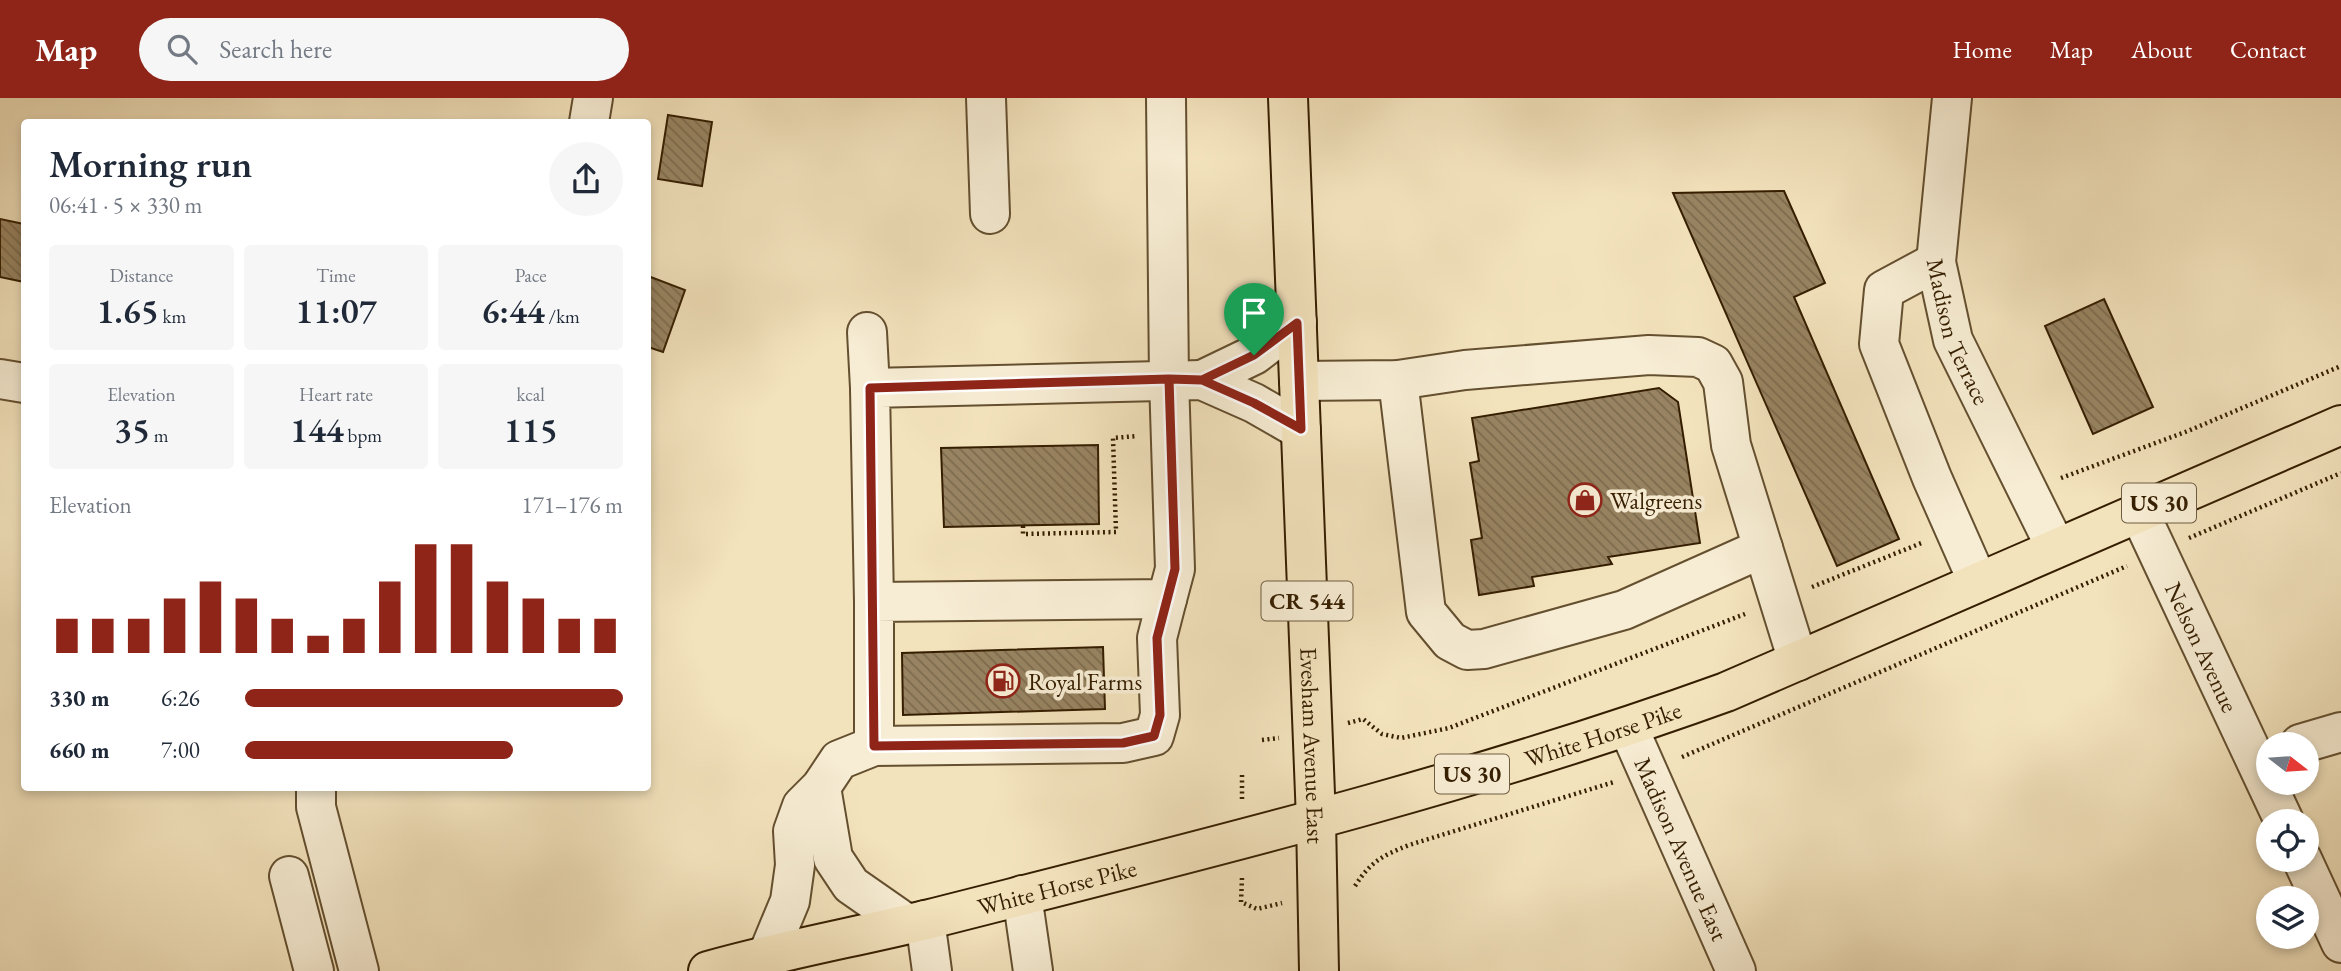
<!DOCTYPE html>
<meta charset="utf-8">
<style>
:root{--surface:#fff;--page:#f6f6f7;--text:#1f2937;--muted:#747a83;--accent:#8f2418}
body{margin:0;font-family:"EB Garamond",serif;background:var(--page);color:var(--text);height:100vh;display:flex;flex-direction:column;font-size:26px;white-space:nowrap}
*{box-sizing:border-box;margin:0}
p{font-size:23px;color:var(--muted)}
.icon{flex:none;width:38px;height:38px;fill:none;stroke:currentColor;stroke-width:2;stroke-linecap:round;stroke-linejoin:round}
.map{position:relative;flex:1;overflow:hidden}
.details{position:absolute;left:21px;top:21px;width:630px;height:672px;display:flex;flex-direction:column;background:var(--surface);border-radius:7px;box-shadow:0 4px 10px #0003}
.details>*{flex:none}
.needle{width:46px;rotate:107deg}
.buttons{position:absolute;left:2256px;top:634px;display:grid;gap:14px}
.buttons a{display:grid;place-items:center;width:63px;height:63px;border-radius:50%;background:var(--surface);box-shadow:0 4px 10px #0003;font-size:35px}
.pin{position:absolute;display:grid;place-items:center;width:60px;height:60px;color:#fff;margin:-72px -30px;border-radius:50% 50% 50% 0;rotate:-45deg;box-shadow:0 0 7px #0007}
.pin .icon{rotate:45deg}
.round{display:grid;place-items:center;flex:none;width:74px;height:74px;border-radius:37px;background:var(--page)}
.overview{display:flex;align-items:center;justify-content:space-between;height:119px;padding:0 28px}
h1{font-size:38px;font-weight:600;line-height:52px}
.figures{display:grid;grid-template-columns:repeat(3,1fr);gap:10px;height:119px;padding:7px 28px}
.figures div{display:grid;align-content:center;border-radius:7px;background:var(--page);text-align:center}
.figures b{font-size:35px;font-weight:600}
.figures small{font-size:19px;font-weight:400}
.figures p{font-size:19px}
.chart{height:196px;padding:14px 28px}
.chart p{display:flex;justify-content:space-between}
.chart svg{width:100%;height:126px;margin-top:7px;stroke:var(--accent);stroke-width:6}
ul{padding:0 28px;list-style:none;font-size:23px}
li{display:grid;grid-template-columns:112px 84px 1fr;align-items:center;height:52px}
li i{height:18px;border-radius:9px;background:var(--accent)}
header{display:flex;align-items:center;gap:42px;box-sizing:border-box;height:98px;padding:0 35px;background:var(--accent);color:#fff}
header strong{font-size:33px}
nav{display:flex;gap:38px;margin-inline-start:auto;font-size:24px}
.search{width:490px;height:63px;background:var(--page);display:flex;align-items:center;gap:18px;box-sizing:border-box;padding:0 24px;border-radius:38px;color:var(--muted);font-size:26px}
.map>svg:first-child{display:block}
.building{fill:url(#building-back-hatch);stroke:#351e00;stroke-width:2}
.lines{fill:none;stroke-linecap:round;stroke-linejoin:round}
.minor-casing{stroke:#644f2f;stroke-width:42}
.major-casing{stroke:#351e00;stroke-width:42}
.highway-casing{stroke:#351e00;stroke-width:42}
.path{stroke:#351e00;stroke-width:4.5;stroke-dasharray:2 3.5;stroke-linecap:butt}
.minor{stroke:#f7edd4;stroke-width:38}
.major{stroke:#f3e3bd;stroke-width:38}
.highway{stroke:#f3e3bd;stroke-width:38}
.route-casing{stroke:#fff;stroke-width:14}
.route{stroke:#8f2418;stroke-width:9}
.labels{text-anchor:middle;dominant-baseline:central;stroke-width:7;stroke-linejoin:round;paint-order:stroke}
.shield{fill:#f7edd4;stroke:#6f5c40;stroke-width:2}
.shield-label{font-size:23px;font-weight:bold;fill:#351e00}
.street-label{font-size:24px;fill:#351e00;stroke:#f7edd4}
.poi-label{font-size:24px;fill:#351e00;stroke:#f7edd4;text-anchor:start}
</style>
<header>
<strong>Map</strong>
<div class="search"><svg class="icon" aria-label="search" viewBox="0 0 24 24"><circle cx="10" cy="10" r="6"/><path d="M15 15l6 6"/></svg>Search here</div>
<nav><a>Home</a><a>Map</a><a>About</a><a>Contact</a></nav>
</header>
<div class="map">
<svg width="2341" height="873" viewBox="0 0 2341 873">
<defs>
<pattern id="building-back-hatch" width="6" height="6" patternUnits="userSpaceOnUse" patternTransform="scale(1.75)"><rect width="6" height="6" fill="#988462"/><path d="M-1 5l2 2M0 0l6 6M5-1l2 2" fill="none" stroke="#7d6b4e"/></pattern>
</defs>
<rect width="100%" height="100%" fill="#f3e3bd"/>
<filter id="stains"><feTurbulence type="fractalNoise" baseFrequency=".00286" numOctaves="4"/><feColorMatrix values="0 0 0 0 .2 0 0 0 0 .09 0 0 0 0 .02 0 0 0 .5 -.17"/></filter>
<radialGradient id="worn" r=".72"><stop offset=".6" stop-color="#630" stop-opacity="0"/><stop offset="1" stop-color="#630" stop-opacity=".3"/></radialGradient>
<!-- building -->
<path class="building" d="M668,17l44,7 -10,64 -44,-7z
M1784,93l41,92 -31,14 105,242 -62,27 -164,-373z
M0,121l24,5v58l-24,-5z
M648,178l37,14 -22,62 -15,-5z
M2104,201l49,108 -60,27 -48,-108z
M1659,290l19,14 22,141 -92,14 4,7 -80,13 2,9 -55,9 -8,-55 11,-2 -12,-75 9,-2 -7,-43z
M1098,347l1,79 -155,3 -3,-79z
M1103,549l2,62 -202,6 -1,-62z"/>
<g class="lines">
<defs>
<g id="minor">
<path d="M986,0l4,116"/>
<path id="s1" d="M1952,0l-16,164 17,78 103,208"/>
<path d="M589,24l4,-24"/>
<path d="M1936,164l-52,28 -5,54 53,134 46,104"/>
<path d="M867,234l3,56"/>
<path d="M0,281l24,4"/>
<path d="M1202,282l52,-25 43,-33"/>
<path d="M1398,282l28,232 24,29 17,9 17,-1 140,-39 139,-62"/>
<path d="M1299,283l99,-1 67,-10 184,-15 49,2 15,7 10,18 8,63 67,216"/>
<path id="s2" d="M2139,414l145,309"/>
<path d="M874,504l-4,-214 332,-8 52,23 47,27"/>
<path id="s3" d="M1628,629l108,244"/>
<path d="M2300,646l41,-12"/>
<path d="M874,648v-144l293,-3 8,-30 -6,-190 -3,-281"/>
<path d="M821,689l12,71 18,27 56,39"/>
<path d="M316,690v19l43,164"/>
<path d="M2302,761l39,84"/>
<path d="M289,778l25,95"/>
<path d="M1022,797l11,76"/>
<path d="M925,822l7,51"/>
<path d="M768,856l22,-53 5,-36 -2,-34 9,-25 19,-19 18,-27 35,-14 249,-3 31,-7 6,-21 -3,-77 10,-39"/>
</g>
<g id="major">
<path id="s4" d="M1288,0l28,722 3,151"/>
</g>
<g id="highway">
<path id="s5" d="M708,873c74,-21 148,-34 222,-52 267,-68 536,-133 796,-227l615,-267"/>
</g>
</defs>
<!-- minor casing -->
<use href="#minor" class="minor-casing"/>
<!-- major casing -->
<use href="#major" class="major-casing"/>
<!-- highway casing -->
<use href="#highway" class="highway-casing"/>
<!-- path -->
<path class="path" d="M2061,380l127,-47 153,-65
M1023,428v8l93,-2 -3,-94 24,-2
M2189,440l152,-65
M1812,489l112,-45
M1348,625l15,-4 19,15 19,4 48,-10 296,-114
M1262,642l17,-2
M1682,659l445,-191
M1242,677v27
M1242,780l-1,24 16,7 25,-6
M1355,788c16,-25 27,-30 54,-41l205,-63"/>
<!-- minor -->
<use href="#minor" class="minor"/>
<!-- major -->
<use href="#major" class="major"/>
<!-- highway -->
<use href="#highway" class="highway"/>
</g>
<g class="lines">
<defs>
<path id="route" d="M1254,257l-52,25 -33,-1 6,190 -18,69 3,77 -6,21 -31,7 -249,3 -4,-358 299,-9 33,1 52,23 47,26 -4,-106 -43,32"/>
</defs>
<!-- route casing -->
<use href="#route" class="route-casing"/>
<!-- route -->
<use href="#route" class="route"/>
</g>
<!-- icons -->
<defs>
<symbol id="shop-ring" viewBox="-11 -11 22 22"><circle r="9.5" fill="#f7edd4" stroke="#8f2418" stroke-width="1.5"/><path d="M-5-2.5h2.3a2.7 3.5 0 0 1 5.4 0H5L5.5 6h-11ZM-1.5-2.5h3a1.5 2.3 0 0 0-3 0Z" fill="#8f2418"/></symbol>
<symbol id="fuel-ring" viewBox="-11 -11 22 22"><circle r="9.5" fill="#f7edd4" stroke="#8f2418" stroke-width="1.5"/><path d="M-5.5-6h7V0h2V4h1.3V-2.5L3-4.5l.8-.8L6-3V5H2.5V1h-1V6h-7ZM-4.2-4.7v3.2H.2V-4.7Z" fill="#8f2418"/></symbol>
</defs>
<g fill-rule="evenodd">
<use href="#shop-ring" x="1566" y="383" width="38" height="38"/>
<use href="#fuel-ring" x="984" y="564" width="38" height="38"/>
</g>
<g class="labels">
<!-- shield labels -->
<g class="shield">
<rect x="2122" y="385.5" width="74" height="39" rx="5"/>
<rect x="1261.5" y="483.5" width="91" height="39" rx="5"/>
<rect x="1435" y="656.5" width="74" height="39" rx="5"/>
</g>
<g class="shield-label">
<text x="2159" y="405">US 30</text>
<text x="1307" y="503">CR 544</text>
<text x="1472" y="676">US 30</text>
</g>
<!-- street labels -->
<g class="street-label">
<text stroke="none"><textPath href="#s1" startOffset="238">Madison Terrace</textPath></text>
<text stroke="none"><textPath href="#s2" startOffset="149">Nelson Avenue</textPath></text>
<text stroke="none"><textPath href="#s5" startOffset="926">White Horse Pike</textPath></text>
<text stroke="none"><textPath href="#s4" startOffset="648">Evesham Avenue East</textPath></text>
<text stroke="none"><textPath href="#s3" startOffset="133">Madison Avenue East</textPath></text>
<text stroke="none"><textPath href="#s5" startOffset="359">White Horse Pike</textPath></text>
</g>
<!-- poi labels -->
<g class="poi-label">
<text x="1610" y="402">Walgreens</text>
<text x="1028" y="583">Royal Farms</text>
</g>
</g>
<rect width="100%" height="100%" filter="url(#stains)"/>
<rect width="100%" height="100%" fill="url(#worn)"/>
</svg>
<div class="buttons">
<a><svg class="needle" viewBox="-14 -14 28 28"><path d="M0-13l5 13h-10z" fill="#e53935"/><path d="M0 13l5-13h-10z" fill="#747a83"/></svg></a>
<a><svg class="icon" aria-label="locate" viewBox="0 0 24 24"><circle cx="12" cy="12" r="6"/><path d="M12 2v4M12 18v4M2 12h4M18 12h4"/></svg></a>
<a><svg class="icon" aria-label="layers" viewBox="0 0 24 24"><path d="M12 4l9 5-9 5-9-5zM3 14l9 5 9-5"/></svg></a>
</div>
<div class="pin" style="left:1254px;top:257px;background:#1e9e55"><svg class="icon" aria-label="arrive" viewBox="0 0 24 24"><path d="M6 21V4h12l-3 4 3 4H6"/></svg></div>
<section class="details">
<div class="overview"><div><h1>Morning run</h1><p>06:41 · 5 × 330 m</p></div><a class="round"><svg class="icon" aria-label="share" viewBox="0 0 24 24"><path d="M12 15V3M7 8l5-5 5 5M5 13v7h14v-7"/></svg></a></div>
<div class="figures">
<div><p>Distance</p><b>1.65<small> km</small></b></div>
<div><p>Time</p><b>11:07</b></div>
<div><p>Pace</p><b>6:44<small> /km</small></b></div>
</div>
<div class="figures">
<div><p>Elevation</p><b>35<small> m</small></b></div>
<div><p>Heart rate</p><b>144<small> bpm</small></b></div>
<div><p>kcal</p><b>115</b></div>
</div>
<div class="chart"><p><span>Elevation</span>171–176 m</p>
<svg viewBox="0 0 160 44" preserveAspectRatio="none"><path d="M5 44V32M15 44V32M25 44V32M35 44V25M45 44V19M55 44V25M65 44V32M75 44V38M85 44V32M95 44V19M105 44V6M115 44V6M125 44V19M135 44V25M145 44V32M155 44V32"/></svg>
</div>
<ul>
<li><b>330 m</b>6:26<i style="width:100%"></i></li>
<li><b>660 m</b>7:00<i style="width:71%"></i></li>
</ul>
</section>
</div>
